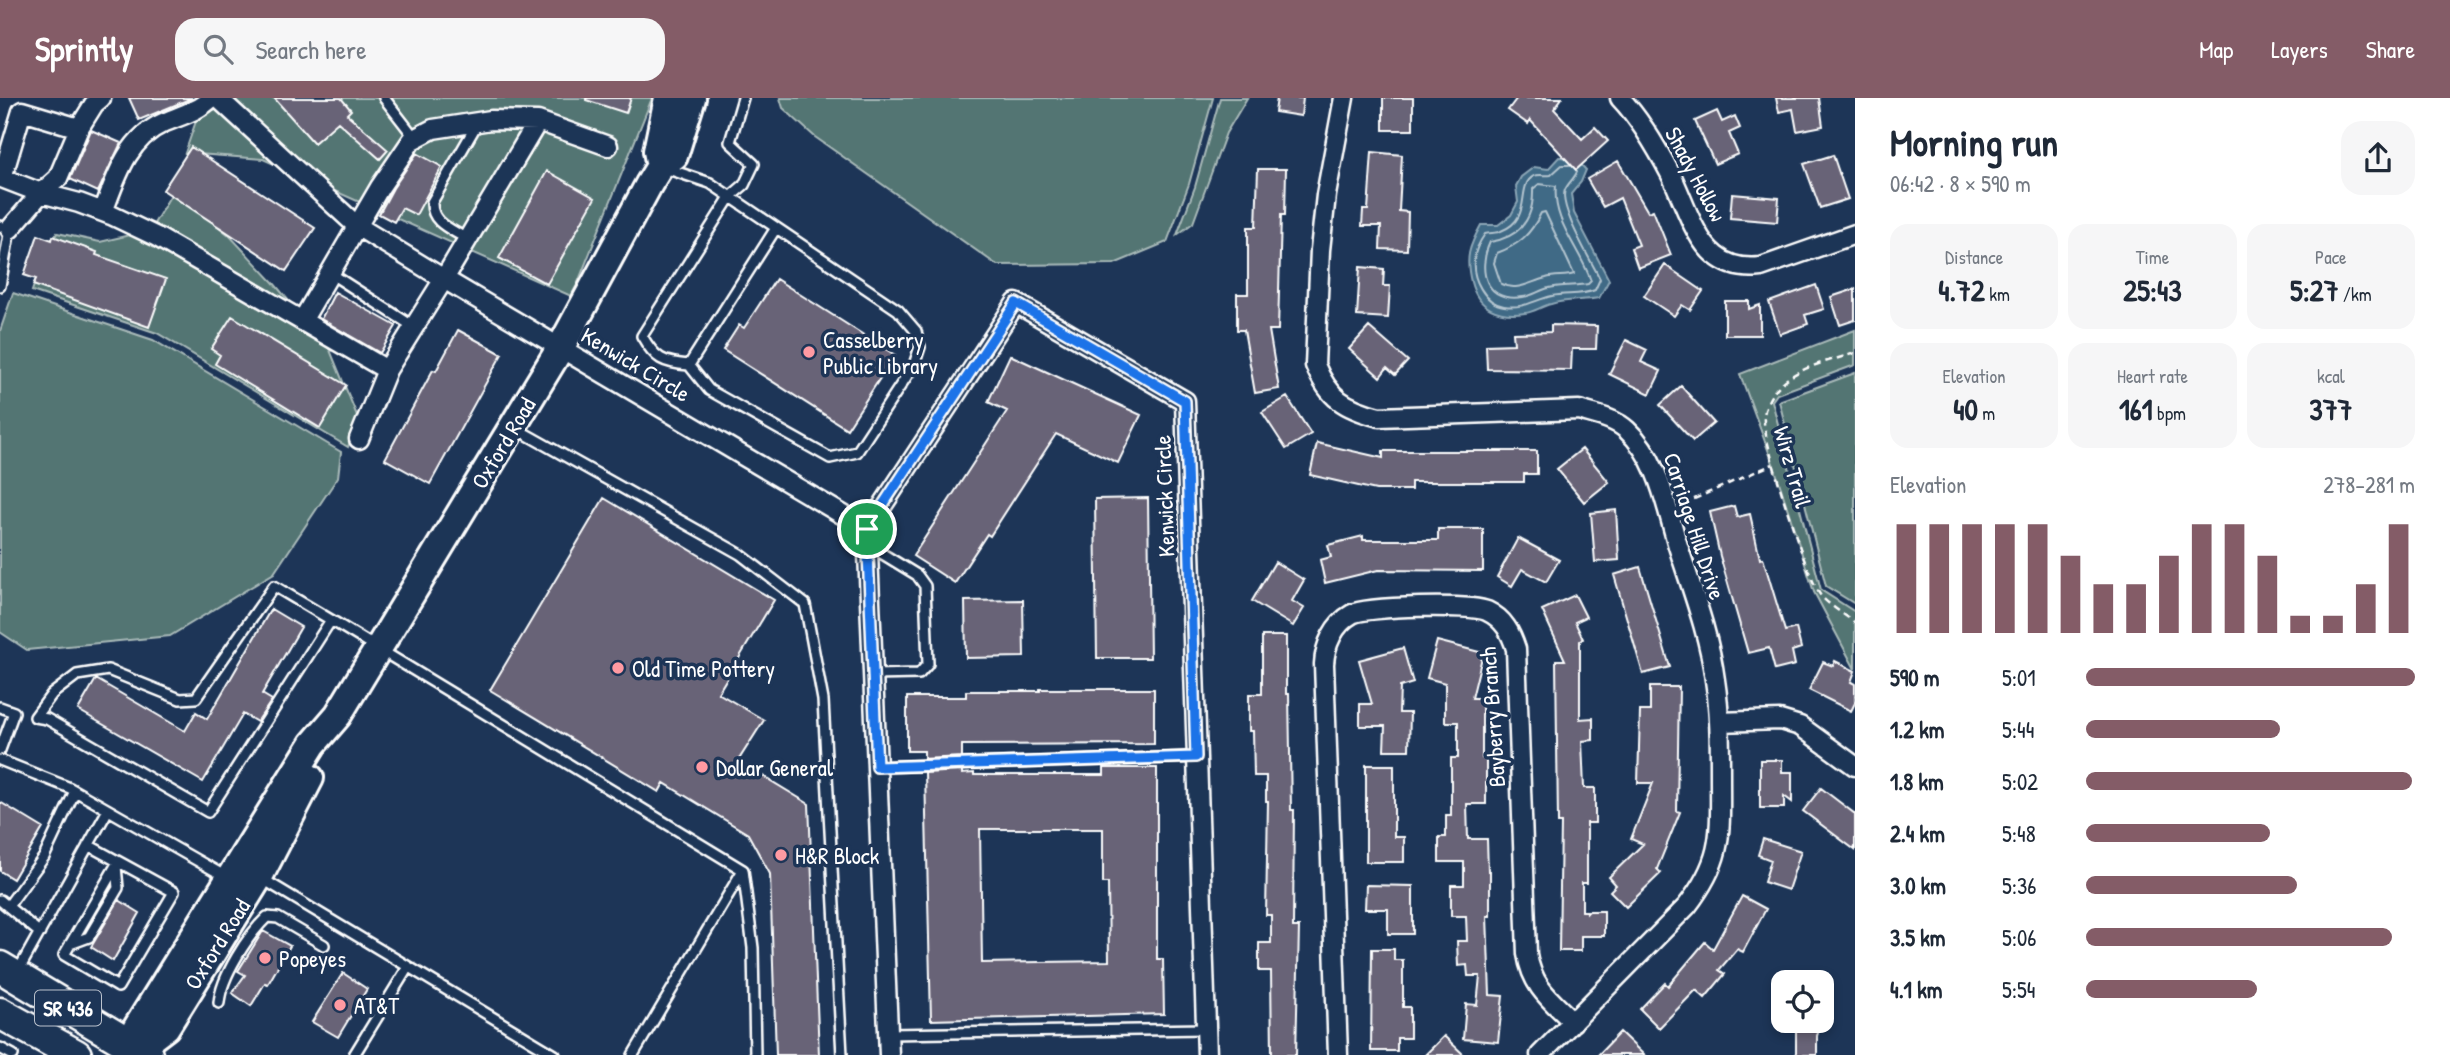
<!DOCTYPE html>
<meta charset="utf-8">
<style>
:root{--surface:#fff;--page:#f6f6f7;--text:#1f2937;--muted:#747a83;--accent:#845c67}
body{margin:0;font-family:"Patrick Hand",sans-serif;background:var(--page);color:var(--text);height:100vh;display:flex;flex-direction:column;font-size:26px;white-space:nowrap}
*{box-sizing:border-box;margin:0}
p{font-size:23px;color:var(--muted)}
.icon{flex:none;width:38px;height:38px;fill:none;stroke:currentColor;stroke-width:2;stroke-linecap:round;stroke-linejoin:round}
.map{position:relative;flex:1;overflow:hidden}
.details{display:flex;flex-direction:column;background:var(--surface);width:595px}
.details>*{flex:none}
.controls{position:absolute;left:1771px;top:872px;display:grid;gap:14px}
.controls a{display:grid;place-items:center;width:63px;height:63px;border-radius:14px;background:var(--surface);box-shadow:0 4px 10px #0003;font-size:35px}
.pin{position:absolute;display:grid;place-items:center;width:60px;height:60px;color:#fff;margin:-30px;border:4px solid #fff;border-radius:50%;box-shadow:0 2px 7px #0007}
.round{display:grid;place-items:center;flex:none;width:74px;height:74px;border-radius:21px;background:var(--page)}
.overview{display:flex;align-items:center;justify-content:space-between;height:119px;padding:0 35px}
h1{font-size:38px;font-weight:800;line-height:52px}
.figures{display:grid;grid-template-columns:repeat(3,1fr);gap:10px;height:119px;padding:7px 35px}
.figures div{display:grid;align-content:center;border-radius:18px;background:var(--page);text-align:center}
.figures b{font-size:30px;font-weight:800}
.figures small{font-size:19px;font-weight:400}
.figures p{font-size:19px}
.chart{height:196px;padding:14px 35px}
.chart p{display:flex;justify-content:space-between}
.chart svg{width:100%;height:126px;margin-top:7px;stroke:var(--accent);stroke-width:6}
ul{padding:0 35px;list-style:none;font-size:23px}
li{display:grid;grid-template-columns:112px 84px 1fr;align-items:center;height:52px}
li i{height:18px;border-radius:9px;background:var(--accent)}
header{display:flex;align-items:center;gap:42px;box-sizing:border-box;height:98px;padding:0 35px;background:var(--accent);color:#fff}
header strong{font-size:33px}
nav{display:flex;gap:38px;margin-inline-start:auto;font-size:24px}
.search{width:490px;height:63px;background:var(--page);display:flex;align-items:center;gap:18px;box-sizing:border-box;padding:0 24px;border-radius:21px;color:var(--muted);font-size:26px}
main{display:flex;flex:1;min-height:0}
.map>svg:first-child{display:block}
.green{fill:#537473;stroke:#a9bab9;stroke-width:2}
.water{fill:#406b86;stroke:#8ca6b6;stroke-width:2}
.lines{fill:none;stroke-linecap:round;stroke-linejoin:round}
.shore{stroke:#b3c4cf;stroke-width:2}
.building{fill:#686377;stroke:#fff;stroke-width:2;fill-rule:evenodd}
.lane-casing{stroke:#fff;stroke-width:14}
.street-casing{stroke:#fff;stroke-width:23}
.secondary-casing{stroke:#fff;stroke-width:32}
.primary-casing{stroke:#fff;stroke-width:35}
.path{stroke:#fff;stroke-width:2.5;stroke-dasharray:7 5;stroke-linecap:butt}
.lane{stroke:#1d3557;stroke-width:9}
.street{stroke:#1d3557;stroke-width:18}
.secondary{stroke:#1d3557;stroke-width:26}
.primary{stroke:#1d3557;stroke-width:30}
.route-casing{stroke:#fff;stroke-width:14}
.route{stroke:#1a73e8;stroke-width:9}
.poi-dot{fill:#ff9aa2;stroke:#1d3557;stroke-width:2.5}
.labels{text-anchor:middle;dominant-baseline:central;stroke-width:7;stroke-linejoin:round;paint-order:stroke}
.shield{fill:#1d3557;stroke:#bbc2cd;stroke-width:2}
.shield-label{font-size:21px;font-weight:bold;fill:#fff}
.street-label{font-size:23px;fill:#fff;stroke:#1d3557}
.poi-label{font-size:23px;fill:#fff;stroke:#1d3557;text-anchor:start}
</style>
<header>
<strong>Sprintly</strong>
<div class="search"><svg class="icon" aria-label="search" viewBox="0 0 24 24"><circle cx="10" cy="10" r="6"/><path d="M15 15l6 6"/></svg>Search here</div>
<nav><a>Map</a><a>Layers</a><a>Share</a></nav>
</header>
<main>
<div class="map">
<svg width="1855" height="957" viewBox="0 0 1855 957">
<rect width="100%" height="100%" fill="#1d3557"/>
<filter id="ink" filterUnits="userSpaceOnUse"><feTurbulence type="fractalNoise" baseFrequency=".0143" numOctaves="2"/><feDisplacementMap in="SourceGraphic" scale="14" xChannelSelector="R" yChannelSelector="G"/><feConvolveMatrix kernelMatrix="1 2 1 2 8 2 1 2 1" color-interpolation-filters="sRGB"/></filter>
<g filter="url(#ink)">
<!-- green -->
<path class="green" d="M204,0h448l-75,187 -6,11 -308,-137 -78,-6z
M780,0h433l-24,86 -22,58 -53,22 -117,1 -182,-128 -32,-29z
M1220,0h27l-21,35 -33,90 -16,12 18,-48z
M173,93l56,44 44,47 57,68 28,68 -10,29 -191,-114 -125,-42 11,-32 14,-26 43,9 34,-8h14z
M13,195l140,47 188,112 -3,25 -64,96 -104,63 -143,14 -27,-18v-301z
M1855,232v35l-78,29 -5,7 49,189 34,22v57l-41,-77 -40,-126 -34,-92z
M1855,275v231l-29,-18 -47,-185z"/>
<!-- water -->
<path class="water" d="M1559,59l17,2 10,11 -5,12 -10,12 3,19 35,67 -10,18c-15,3 -33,1 -48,6 -9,2 -17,8 -26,9 -26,4 -47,-4 -54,-31 -6,-25 -2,-35 10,-57h17l13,-10 7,-13 -2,-16 5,-9 13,-10 14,2z"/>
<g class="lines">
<!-- shore -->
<path class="shore" d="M1569,67h-7l-11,10c-6,1 -12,-1 -17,1 -19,10 0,42 -33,55 -5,3 -11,1 -16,3 -5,7 -10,17 -11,26 -2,18 10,43 30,46 20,3 30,-6 48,-10 14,-3 29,0 43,-6l5,-11c-8,-17 -42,-72 -35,-89 3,-7 9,-11 12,-18
M1539,86l17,2c-4,36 24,62 35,95l-3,3c-13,2 -27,1 -39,4 -9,2 -17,8 -26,9 -38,6 -46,-27 -33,-55 30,-5 44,-23 43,-53z
M1545,114l29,62c-8,3 -19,1 -28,4 -16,4 -29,14 -45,6l-7,-21 3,-10c22,-8 34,-19 44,-40z"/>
</g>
<!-- building -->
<path class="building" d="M129,0h63l-53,22z
M274,0h67l10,12 -4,4 41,36 -8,9 -42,-37 -24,21z
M586,0h45l-5,15 -40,-13z
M1277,0h26l-2,18 -26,-4z
M1383,0h30v32h-30z
M1517,0h45l-8,11 28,30 13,-12 13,14 -32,29 -46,-50 -2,4 -20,-14z
M1776,0h43l4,28 -26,5 -4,-22 -14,3z
M1717,13l5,11 13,-6 5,12 -11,5 9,21 -23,10 -20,-43z
M91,32l30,13 -23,49 -28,-13z
M191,49l124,81 -29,43 -123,-81z
M1372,54l30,3 -3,56 9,1 -1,38 -27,-1 1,-23h-19l1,-16h5z
M417,55l25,14 -26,48 -14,-7 -8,14 -15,-8 14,-26z
M1833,57l15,44 -28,9 -16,-44z
M1618,63l30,51 5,-2 18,45 -33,13 -7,-20 8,-3 -19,-47 -17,9 -16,-28z
M1258,71h28l-1,46h-4l-3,115h-9l10,59 -24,4 -11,-63h-7v-36h11v-67h8z
M547,73l48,27 -48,86 -48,-26z
M1732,96l47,4 -2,24 -47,-4z
M38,137l14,5 1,-4 44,16 -1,3 70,24 -17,48 -116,-42 3,-6 -12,-4z
M1665,167l38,26 -13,19 -8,-5 -8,11 -30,-20z
M1360,169l24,2 -1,17h7l-2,32 -31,-2z
M776,181l119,76 -48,74 -124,-79 16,-25 5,3z
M1816,187l8,24 -19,6 3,9 -28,10 -11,-32z
M1855,191v31l-15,5 -9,-28z
M335,194l61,34 -16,27 -59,-34z
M1725,203h24v8l11,-4v30h-35z
M232,218l114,69 -26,43 -105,-64 5,-9 -9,-6z
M1551,227l46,1 -1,23h-24l-1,21 -84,-1 -1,-24 28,-1 -1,-11 38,-1z
M1369,229l39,34 -13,14 -8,-7 -7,9 -31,-28z
M458,232l44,24 -72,130 -45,-25 48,-89 3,1z
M1626,242l21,10 -6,12 20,9 -11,23 -41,-20z
M1010,257l131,60 -23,48 -62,-29 -66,102 -3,-2 -32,49 -42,-27 94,-145 -19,-9z
M1681,288l33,37 -21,18 -33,-36z
M1287,299l24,37 -25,15 -24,-37z
M1317,345l66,15v-7h154v23h-13v8h-113v8h-35l-66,-15z
M1582,351l27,33 -25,20 -27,-33z
M604,400l170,102 -56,93 46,27 -26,41 71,43 10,251h-43l-6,-181 -22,-40 -84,-51 -5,9 -169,-102z
M1148,400l2,160h-53l-2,-159z
M1734,408l3,11 13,-3 10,45 3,-1 22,73 11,-3 5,20 -9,3 3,14 -20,5 -6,-22 -21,5 -28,-97 -10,-44z
M1616,412l3,50 -24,2 -4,-49z
M1438,431h45v42l-105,-1 -53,13 -5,-23 11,-3 -3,-12 35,-9v4h75z
M1518,440l41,22 -13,22 -24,-13 -10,17 -15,-9z
M1275,464l29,18 -12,21 12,7 -11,18 -41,-25z
M1640,469l30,100 -27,7 -29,-99z
M1575,497l11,22 -11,5 8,17 -3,2v78l13,-1v22l-11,1 2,47h11v35h-8v60h-5v28h5v2l2,-2h15v25h-23v15h-22l2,-128h-3l-2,-163h9l-23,-50z
M1023,502l1,57 -58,1 -1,-57z
M271,511l30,18 -39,67 10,6 -15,22 -14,-8 -40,68 -125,-72 18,-31 89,52 11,-19 11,7z
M1262,538h24v58h3l2,116h3l-1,117h6l-3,128h-24l-1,-84h-12v-28h12v-28h-5l2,-114h-2v-25h-12l-1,-45h-4v-37h13z
M1437,543l46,12 -11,45h10v60h4v46h-19l1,35h19l1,32h2v45h-3l3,79 13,1 -5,46 -35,-3 3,-35 11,1 3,-29h-12l-1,-11 -9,1 -1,-25h10l-1,-25h-15v-31h13v-23h-25v-25h7v-22h5v-57h7v-36h-13v-39l-18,-5z
M1403,550l10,35 -13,4 -1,26h11l-1,37h-25l1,-24h-25v-22h12l-13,-44z
M1835,563l20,10 -4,11 4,2v19l-4,8 -42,-21 14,-28 10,4z
M1650,589h29l-2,124 3,1 -23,57 4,4 -35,34 -16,-16 6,-6 -7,-8 34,-33 -12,-5 22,-56h-15l2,-72h10z
M1040,591h114v55l-192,1v12l-38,2v-8h-17v-54h59v-6h74z
M1760,662h22v12h10v30l-8,-6v12h-24z
M1366,667h28v72h10v25h-38z
M1104,670h53v191h6l1,55 -233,6 -6,-247 37,-2v3l12,-1v2h130zM980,731h123v54h5l1,78 -127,2z
M1821,690l34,26v36l-52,-39z
M0,704l43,26 -30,51 -13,-8z
M1763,741l38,12 -13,39 -24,-8 7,-22 -13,-5z
M1366,787l47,1v48h-25v-25h-23z
M1742,798l24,13 -23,43 -6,-3 -18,21 6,4 -20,24 -9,-8 -37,38 -19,-19 25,-26 3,3 37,-44 8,7z
M119,802l21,13 -27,48 -22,-14z
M263,833l27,15 -22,38 -3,-1 -14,23 -19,-13 13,-18 -7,-4z
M1372,851h22v11h9v47h7v31h-13v13h-26z
M343,875l24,16 -29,48 -26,-15z
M1796,922h26l-5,16v19h-21z
M1620,934l24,23h-46z
M1444,938l20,19h-39z"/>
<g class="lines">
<defs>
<path id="lane" d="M384,0l31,40
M665,70l45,15 188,127 18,21 4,16 -6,18 -57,87 -27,6 -121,-68 -20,-25c-26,-2 -34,-6 -47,-29l88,-139 14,-12 10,-21 -24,-22 13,-44
M0,128l10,3 -10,57
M467,141c-16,-10 -36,-16 -35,-37l45,-78
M330,175l84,54
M689,267l87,-137
M515,330l225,126 65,50 18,96 19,355
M868,447l49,30 8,11 3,78 -9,10 -46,1
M331,522l-57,-34 -78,112 -16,1 -72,-29 -31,5 -25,19 -17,23 12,2 161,93 123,-192 412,250 -110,185
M0,609l14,5 -14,38
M0,662l70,28 158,90
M877,669l319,-10
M88,747l86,47 -56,95 -54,-32 54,-93
M743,772l10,78 2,107
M261,780l294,177
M0,802l40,33
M9,807l35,-48 31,-66
M70,846l19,-7 29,-49 -2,-22
M17,875l91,-163
M219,905c2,-26 29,-68 48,-86l11,1 46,27
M889,936l317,-5
M0,950l13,7
M354,957l54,-88"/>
<path id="street" d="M218,0l139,128 87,53 94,-158
M1344,0l-18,97 -6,55 -5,115c14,34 30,43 64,52l200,-7c16,5 35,8 48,20 32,29 39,77 51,116 14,44 31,88 37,134 5,32 5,64 5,96 0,58 4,82 -33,130l-147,149
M1620,0c21,22 37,50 51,77 12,23 23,64 44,80 13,11 29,14 46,12l94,-33
M22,13l57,17 -21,50 -17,15 -39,-15z
M79,30l15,-24 7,-6
M103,114c13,-34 24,-73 60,-89 16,-7 36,-12 48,-25
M10,131l31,-36 38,10 32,12 46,22 230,133 57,-91 423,250 22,526
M302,223l78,-134 32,-47 21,-11 58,-9 47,1 70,25
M359,341l28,-69
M867,431l149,-226 169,98 22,654
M1719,624l61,-2 20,6 55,40
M1338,957l-14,-391c1,-19 10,-40 28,-50 15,-8 120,-10 135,-3 17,8 24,22 29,38l11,305c5,33 24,46 46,68"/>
<path id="secondary" d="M660,68l-3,-15 11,-53
M137,951l-1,-20 177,-285 25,-29 223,-368 88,-163 11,-18 14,-10 18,-58
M133,957l4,-6 29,-22 93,-150 51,-99"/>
<path id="primary" d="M0,869l147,88
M0,915l76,42"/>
</defs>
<!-- lane casing -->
<use href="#lane" class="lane-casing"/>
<!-- street casing -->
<use href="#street" class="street-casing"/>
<!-- secondary casing -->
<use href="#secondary" class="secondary-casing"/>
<!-- primary casing -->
<use href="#primary" class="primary-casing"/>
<!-- path -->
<path class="path" d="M1855,255c-24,8 -60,14 -78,35 -8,8 -14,22 -13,34 1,24 43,157 57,174 9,10 23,18 34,27
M1683,406l90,-40"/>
<!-- lane -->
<use href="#lane" class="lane"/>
<!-- street -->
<use href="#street" class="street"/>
<!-- secondary -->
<use href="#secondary" class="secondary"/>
<!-- primary -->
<use href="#primary" class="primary"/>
</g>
</g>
<g class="lines" filter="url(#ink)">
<defs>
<path id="route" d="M1016,205l169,98 11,356 -319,10 -10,-238z"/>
</defs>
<!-- route casing -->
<use href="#route" class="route-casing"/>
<!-- route -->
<use href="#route" class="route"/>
</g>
<!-- markers -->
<g class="poi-dot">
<circle cx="809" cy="254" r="7"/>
<circle cx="618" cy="570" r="7"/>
<circle cx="702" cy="669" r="7"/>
<circle cx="781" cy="757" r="7"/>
<circle cx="265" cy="860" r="7"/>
<circle cx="340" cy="907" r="7"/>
</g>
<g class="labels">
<!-- shield labels -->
<rect class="shield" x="35" y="892.5" width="66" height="35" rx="5"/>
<g class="shield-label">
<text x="68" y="910">SR 436</text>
</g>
<!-- street labels -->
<g class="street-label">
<text transform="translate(1696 76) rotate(62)">Shady Hollow</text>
<text transform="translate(636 266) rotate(31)">Kenwick Circle</text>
<text transform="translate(503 345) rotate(-59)">Oxford Road</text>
<text transform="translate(1793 369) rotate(74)">Wirz Trail</text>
<text transform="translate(1164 398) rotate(-92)">Kenwick Circle</text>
<text transform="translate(1695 428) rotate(72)">Carriage Hill Drive</text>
<text transform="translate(1492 619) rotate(-94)">Bayberry Branch</text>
<text transform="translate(217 846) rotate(-58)">Oxford Road</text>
</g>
<!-- poi labels -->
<g class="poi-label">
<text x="823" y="241">Casselberry<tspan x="823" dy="26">Public Library</tspan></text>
<text x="632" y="570">Old Time Pottery</text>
<text x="716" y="669">Dollar General</text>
<text x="795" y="757">H&amp;R Block</text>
<text x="279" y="860">Popeyes</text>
<text x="354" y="907">AT&amp;T</text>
</g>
</g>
</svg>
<div class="controls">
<a><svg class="icon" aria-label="locate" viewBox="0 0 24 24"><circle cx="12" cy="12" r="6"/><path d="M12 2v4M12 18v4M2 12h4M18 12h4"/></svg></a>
</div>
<div class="pin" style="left:867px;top:431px;background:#1e9e55"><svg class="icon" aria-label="arrive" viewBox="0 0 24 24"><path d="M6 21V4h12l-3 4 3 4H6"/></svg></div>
</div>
<section class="details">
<div class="overview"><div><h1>Morning run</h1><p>06:42 · 8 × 590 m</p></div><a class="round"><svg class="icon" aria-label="share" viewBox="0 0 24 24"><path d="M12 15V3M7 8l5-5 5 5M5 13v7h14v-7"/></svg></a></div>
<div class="figures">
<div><p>Distance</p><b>4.72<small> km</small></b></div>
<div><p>Time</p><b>25:43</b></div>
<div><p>Pace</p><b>5:27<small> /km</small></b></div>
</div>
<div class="figures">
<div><p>Elevation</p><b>40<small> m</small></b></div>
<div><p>Heart rate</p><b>161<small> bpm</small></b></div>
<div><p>kcal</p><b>377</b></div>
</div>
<div class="chart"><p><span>Elevation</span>278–281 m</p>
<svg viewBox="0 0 160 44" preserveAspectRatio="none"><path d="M5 44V6M15 44V6M25 44V6M35 44V6M45 44V6M55 44V17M65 44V27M75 44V27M85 44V17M95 44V6M105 44V6M115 44V17M125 44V38M135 44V38M145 44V27M155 44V6"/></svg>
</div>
<ul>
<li><b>590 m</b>5:01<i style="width:100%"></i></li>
<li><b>1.2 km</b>5:44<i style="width:59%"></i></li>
<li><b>1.8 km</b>5:02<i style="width:99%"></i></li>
<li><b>2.4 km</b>5:48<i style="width:56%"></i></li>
<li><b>3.0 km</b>5:36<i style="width:64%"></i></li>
<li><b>3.5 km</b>5:06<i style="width:93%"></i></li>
<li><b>4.1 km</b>5:54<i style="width:52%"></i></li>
</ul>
</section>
</main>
